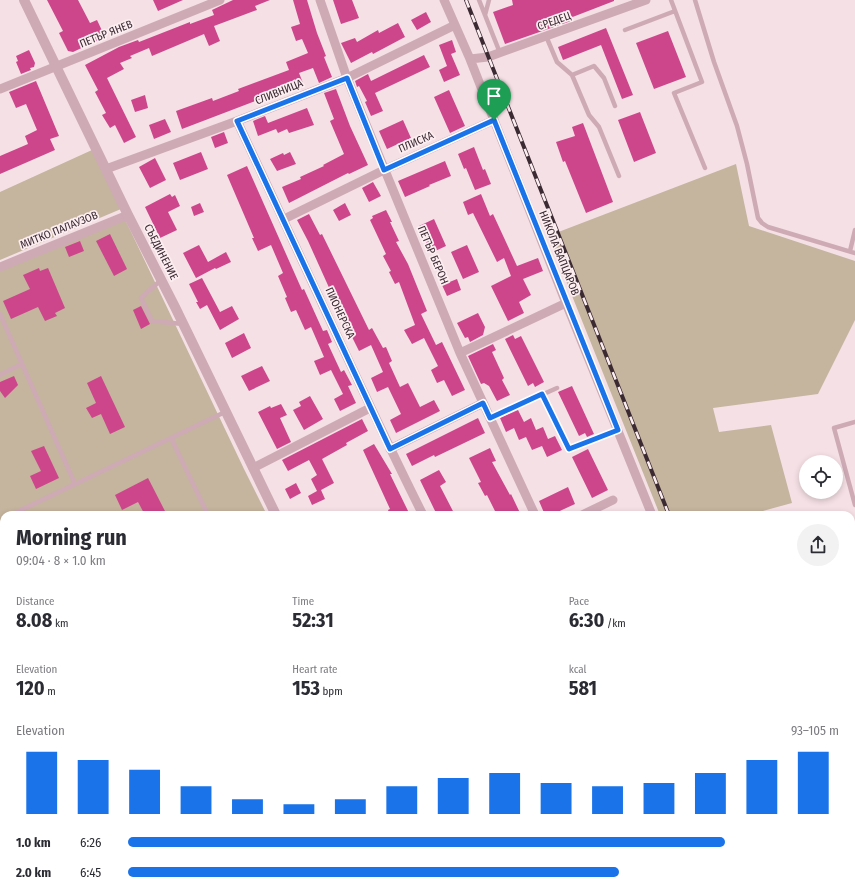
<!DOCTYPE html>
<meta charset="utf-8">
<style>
:root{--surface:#fff;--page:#f2f2f3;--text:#2b2b33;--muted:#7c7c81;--accent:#1a73e8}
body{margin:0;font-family:"Fira Sans Condensed",sans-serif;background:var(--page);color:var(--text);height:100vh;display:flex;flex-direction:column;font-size:15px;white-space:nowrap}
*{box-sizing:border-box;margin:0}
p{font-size:13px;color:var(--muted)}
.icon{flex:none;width:22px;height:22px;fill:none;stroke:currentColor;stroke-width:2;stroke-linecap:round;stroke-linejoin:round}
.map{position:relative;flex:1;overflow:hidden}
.details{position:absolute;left:0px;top:511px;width:855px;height:384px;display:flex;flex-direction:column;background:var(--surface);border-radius:12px 12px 0 0;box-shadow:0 2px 6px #0003}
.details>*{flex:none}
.buttons{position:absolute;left:799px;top:455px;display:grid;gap:8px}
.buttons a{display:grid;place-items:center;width:44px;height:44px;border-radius:50%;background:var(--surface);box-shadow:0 2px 6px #0003;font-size:20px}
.pin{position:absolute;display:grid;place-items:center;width:34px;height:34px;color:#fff;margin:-41px -17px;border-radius:50% 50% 50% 0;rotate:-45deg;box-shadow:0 0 4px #0007}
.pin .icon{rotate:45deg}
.round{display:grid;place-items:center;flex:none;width:42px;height:42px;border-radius:21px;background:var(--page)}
.head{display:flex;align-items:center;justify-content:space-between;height:68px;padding:0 16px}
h1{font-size:22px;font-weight:700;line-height:30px}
.stats{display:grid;grid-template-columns:repeat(3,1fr);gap:6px;height:68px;padding:4px 16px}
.stats div{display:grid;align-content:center}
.stats b{font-size:20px;font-weight:700}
.stats small{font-size:11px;font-weight:400}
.stats p{font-size:11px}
.chart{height:112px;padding:8px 16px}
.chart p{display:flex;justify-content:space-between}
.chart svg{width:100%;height:72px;margin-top:4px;stroke:var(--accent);stroke-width:6}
ul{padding:0 16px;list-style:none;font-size:13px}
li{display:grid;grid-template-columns:64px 48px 1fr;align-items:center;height:30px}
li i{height:10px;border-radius:5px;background:var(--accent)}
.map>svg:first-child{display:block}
.green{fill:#c5b49e}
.building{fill:#cd468c}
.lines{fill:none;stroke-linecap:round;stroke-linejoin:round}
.service{stroke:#ceaab5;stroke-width:4.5}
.minor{stroke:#ceaab5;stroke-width:9}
.tertiary{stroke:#ceaab5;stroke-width:10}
.rail-casing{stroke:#3b2a32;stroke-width:4}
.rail{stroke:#fbedf0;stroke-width:2.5;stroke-dasharray:8;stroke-linecap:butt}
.route-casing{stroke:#fff;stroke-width:8}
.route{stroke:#1a73e8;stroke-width:5}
.labels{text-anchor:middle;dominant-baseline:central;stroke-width:3.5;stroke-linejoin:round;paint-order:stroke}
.street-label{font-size:11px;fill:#3b2a32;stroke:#fbedf0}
</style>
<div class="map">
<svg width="855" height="895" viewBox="0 0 855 895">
<rect width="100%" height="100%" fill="#f5e0e5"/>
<!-- green -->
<path class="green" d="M92,150l29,59 -121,51v-68z
M736,164l13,62 106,35v59l-37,74 -105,14 6,24 52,-7 21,78 -44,12h-88l-112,-279z
M123,215l121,254 23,46h-263v71l-4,-16v-301z
M851,791h4v104h-43l-2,-4h41z"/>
<!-- building -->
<path class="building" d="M47,0h31l12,23 7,-3 8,17 -32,15 -5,-1 -9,-18 4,-2z
M153,0h30l-25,11z
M233,0h37l-15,6 2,4 -43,16 6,15 -11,5 -5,-12 -52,22 -3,-8 -19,8 2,2 -12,5 4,6 -17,9 29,59 -12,6 -9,-18 -5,3 -8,-13 4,-2 -11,-21 3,-2 -13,-25 34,-18 19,-7 1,2 51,-20v2l24,-9 -2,-5z
M293,0h14l10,33 9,23 -2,1 8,20 -13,6 -6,-15 -14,5 4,10 -121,46 -6,-18 36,-13 1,3 26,-10 -1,-2 51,-19 -3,-8 22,-9 -6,-14 -6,2 -5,-14 9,-3z
M333,0h19l7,18 -18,6z
M512,0h102v1l-44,17 1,3 -66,23 -12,-32 20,-7z
M426,12l5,10 -14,8 -6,-10z
M398,23l7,14 -32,17 -1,-2 -21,11 -10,-20 14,-5 2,4 21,-12 1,3z
M606,28l27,67 -11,4 -21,-54 -38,15 -5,-13z
M668,31l18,46 -32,12 -18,-46z
M452,40l4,12 -5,2 9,21 -16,7 -5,-12 8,-4 -8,-21z
M29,50l6,13 -1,4 -4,1 1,2 -10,4 -5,-12 2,-1 -2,-5z
M424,55l6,12 -55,26 8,18 -12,5 -6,-14 2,-1 -8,-15 -2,1 -2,-6 13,-7 3,7z
M36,81l23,55 -9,3 5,11 -55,24v-18l28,-12 -3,-8 12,-6 -11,-26 -10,4 -7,-16z
M336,89l14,37 18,39 -19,9 -1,-1 -59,30 -7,-16 19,-8 -1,-2 24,-11 -1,-1 21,-11 -14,-33 4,-2 -10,-26z
M449,90l16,36 -15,7 -16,-36z
M145,95l3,13 -13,4 -4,-12z
M307,108l7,17 -25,8 -2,-4 -9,4 -2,-4 -18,7 -5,-15 12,-5 3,7z
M640,112l16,41 -22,9 -16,-42z
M165,119l6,13 -17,7 -5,-14z
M403,120l8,18 -24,11 -8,-18z
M583,123l30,79 -27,11 -21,-52 -2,1 -7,-20 19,-6 -3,-9z
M224,132l4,11 -13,5 -4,-11z
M474,147l9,23 2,-1 6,15 -16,6 -9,-22 -2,1 -6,-15z
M201,152l7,17 -28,11 -7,-17z
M290,152l6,12 -19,7 -7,-12 13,-6 1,2z
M155,158l11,22 -16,8 -11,-21z
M445,161l6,15 -22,9 1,1 -25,11 -7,-16z
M247,166l55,124 2,-1 19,42 4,-1 5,12 -4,2 13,28 3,-2 8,15 -4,1 8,17 -16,8 -6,-12 9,-5 -12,-24 -11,5 -6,-14 10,-4 -13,-30 -6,3 -9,-20 -5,2 -6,-14 2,-1 -9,-21 5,-3 -12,-28 -13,6 -6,-13h2l-27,-63z
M373,182l8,14 -12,6 -7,-14z
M170,194l2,3 3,-2 5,11 -12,6 9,18 -17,8 -15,-31z
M481,194l9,22 3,-2 24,52 21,-8 5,13 -20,8 8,16 -12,7 5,11 -16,8 -17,-35 20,-10 -7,-18 -7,4 -24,-49 -5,2 -5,-13z
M200,203l4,9 -10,4 -3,-9z
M345,203l6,12 -12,6 -6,-11z
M386,210l6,12h-2l9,19 -3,1 12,22 19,47 -6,3 15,31 6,-3 23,48 -13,6 -8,-16 -7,3 -6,-13 7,-4 -14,-28 -12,6 -8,-14 11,-5 -16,-43 -4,2 -6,-12 2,-1 -8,-15 3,-2 -16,-34 3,-2 -1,-2z
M309,214l11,21 2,-1 47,96 3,-2 11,20 3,-1 6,14 -3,2 11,24 8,-4 12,24 14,-7 6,11 -44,22 -6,-13 11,-6 -13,-27 -11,5 -6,-14 12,-6 -12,-27 -12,6 -17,-34 2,-1 -12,-25 -1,1 -23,-51 -11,-21z
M434,219l12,27 -15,7 -12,-27z
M110,234l17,35 -13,7 -18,-35z
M80,241l4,10 -15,6 -4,-10z
M199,245l9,17 18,-10 5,10 -15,7 -1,-1 -19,10 -13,-25z
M467,245l12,27 -16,7 -12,-27z
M39,268l1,3 8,-3 17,40 -10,5 2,3 -12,5 -7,-14 -27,12 -8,-18 27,-12 -7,-14z
M202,278l18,34 12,-6 7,13 -19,11 -13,-25 -7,4 -4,-7h2l-9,-18z
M457,279l4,11 -14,6 -5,-11z
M141,306l9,18 -9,5 -8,-19z
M478,313l7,14 -2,8 -13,7 -2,-5 -3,1 -8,-15z
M244,333l7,15 -19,10 -7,-15z
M513,335l2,4 6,-3 23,46 -9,5 -2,-4 -5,3 -23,-47z
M493,344l3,6 -4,2 12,26 -2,2 8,15 -13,6 -8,-15 -5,-3 -3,1 -13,-28z
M262,366l8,15 -21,10 -8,-15z
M14,376l4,9 -13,13 -5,-7v-9z
M101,376l24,51 -15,7 -9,-20 -9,4 -6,-10 10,-5 -9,-20z
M572,386l22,48 -7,3 -2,-4 -6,3 -21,-44z
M310,396l13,23 -19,11 -11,-20 8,-4 -2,-4z
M281,404l6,11 -7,3 11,24 -14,7 -19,-37 12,-6 1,2z
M518,410l6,12 7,-4 5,12 7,-3 5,12 7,-3 7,14 -15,7 -5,-11 -10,4 -6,-13 -7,3 -5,-12 -8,4 -6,-14z
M478,418l7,15 -50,24 -1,-2 -22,11 -6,-12z
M362,419l6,12 -22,12 1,2 -25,14 12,24 -13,7 4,9 -13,6 -4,-9 9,-5 -6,-12 6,-4 -8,-15 -21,11 -6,-11z
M374,444l18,30h-2l20,41h-20l-2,-5 2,-1 -27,-59z
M44,446l15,32 -23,11 -6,-13 11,-5 -10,-20z
M490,448l6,13 -4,1 18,33 1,-1 10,21h-24l-10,-20 -2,1 -7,-13 3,-1 -12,-24z
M588,449l20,41 -16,8 -20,-41z
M439,470l7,12 -6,4 15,29h-18l-17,-35z
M148,478l19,37h-22l-7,-13 -16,8 -7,-15z
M296,483l5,10 -11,6 -5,-10z
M568,487l7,17 -24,11h-6l-6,-14z"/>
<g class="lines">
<!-- service -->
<path class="service" d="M479,0l21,53
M671,0l31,82 -28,11 31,75
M695,0l19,62 23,64 10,38 11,54 4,5 6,4 87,26
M485,15l4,-15
M625,30l50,-19
M546,36l11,26 15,13
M615,106l-11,-28 -10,-12 -22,9 17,40 10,12 20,49
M850,251l5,-21
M161,280l-20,18 11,23 31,3
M0,314l75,170
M0,375l22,-11
M542,394l27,55 49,-19
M490,418l67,-30
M855,422l-21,6 21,77
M171,438l37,77
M22,509l3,6
M11,515l214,-103
M75,515l3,-1 1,1"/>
<!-- minor -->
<path class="minor" d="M320,0l27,78 113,275 75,162
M444,0l26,59 96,244 86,212
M470,59l18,-2 158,-57
M0,89l220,-89
M237,121c62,131 121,264 186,394
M106,169l131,-48 110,-43 108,-53
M284,219l100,-49 110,-50
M0,267l128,-52
M460,353l106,-50
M390,449l93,-46
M253,468l117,-60
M582,515l31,-15
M851,588l4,-2
M0,649l4,30
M99,891l4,4
M608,891l2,4
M804,891l2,4
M5,895l2,-4
M124,895l11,-4"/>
<!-- tertiary -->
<path class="tertiary" d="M24,0l104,215 47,92 101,208
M463,891l2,4"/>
<defs>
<path id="rail" d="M466,0l203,515
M821,891l1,4"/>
</defs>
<!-- rail casing -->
<use href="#rail" class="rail-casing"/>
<!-- rail -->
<use href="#rail" class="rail"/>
</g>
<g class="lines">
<defs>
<path id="route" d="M347,78l37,92 110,-50 124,310 -49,19 -27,-55 -52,24 -7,-15 -93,46 -153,-328z"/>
</defs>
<!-- route casing -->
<use href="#route" class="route-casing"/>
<!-- route -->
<use href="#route" class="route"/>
</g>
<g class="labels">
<!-- street labels -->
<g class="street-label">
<text transform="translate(554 21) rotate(-20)">СРЕДЕЦ</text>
<text transform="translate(106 34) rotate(-22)">ПЕТЪР ЯНЕВ</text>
<text transform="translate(279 92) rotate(-22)">СЛИВНИЦА</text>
<text transform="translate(416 142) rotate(-24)">ПЛИСКА</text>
<text transform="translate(59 230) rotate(-22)">МИТКО ПАЛАУЗОВ</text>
<text transform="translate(161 252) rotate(63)">СЪЕДИНЕНИЕ</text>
<text transform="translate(559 253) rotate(68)">НИКОЛА ВАПЦАРОВ</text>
<text transform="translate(433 255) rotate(67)">ПЕТЪР БЕРОН</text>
<text transform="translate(340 313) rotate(65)">ПИОНЕРСКА</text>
</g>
</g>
</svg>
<div class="buttons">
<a><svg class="icon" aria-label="locate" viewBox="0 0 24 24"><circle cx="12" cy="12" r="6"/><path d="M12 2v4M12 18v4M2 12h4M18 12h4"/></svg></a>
</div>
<div class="pin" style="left:494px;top:120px;background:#1e9e55"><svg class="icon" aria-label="arrive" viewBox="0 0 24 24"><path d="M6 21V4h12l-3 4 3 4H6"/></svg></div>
<section class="details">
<div class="head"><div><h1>Morning run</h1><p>09:04 · 8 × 1.0 km</p></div><a class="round"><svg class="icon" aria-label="share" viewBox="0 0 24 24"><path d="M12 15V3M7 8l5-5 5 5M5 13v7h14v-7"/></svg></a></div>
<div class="stats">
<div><p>Distance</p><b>8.08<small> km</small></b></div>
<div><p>Time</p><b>52:31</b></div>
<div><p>Pace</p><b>6:30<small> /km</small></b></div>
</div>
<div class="stats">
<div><p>Elevation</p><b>120<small> m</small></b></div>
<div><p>Heart rate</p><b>153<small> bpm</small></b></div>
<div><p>kcal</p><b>581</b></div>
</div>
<div class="chart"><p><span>Elevation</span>93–105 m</p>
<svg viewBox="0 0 160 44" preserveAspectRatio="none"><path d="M5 44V6M15 44V11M25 44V17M35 44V27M45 44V35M55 44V38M65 44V35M75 44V27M85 44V22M95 44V19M105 44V25M115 44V27M125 44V25M135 44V19M145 44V11M155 44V6"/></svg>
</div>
<ul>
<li><b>1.0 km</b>6:26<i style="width:84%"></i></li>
<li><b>2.0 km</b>6:45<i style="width:69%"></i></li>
</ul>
</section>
</div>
